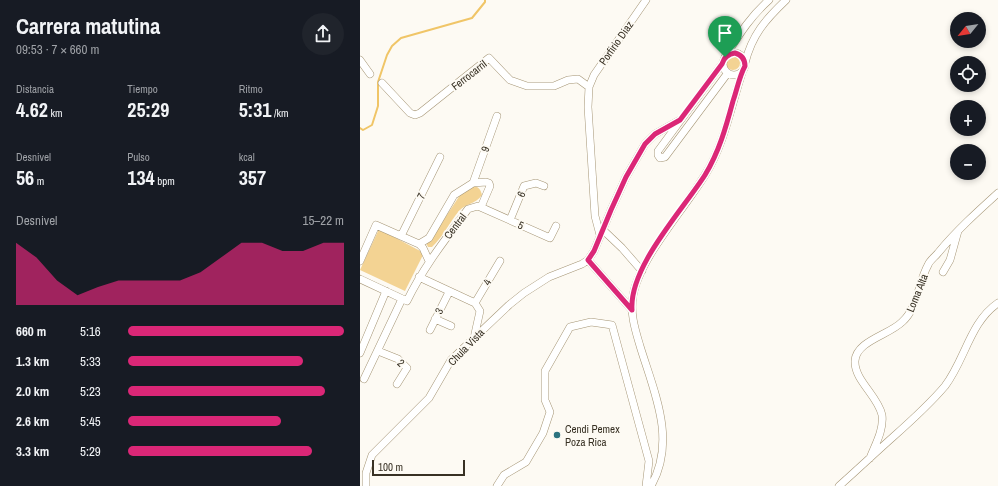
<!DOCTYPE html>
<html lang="es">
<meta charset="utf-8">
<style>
:root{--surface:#171b24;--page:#20242c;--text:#f1f3f6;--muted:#9ea1a6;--accent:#db2777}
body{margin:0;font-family:"Archivo Narrow",sans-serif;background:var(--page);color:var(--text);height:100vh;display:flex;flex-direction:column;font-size:15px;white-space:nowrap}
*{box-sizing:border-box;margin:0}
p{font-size:13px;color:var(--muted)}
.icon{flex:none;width:22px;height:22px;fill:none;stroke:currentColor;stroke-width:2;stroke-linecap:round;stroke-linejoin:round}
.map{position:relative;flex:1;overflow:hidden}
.panel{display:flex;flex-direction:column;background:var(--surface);width:360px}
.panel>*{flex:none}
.needle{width:26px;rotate:240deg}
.tools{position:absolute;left:590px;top:12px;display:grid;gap:8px}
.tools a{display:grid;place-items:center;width:36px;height:36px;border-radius:50%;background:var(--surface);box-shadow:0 2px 6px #0003;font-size:20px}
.scale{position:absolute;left:12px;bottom:10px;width:93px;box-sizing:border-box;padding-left:4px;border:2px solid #383124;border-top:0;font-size:11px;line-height:14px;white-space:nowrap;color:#383124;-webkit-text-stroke:3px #fdfaf3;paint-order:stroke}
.pin{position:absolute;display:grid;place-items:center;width:34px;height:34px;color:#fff;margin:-41px -17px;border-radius:50% 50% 50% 0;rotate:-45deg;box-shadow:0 0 4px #0007}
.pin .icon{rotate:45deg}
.round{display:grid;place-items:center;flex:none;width:42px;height:42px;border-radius:21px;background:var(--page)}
.summary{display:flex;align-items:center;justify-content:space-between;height:68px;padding:0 16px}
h1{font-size:22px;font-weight:800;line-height:30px}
.figures{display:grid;grid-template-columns:repeat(3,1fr);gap:6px;height:68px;padding:4px 16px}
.figures div{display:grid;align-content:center}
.figures b{font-size:20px;font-weight:800}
.figures small{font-size:11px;font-weight:400}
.figures p{font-size:11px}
.chart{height:112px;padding:8px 16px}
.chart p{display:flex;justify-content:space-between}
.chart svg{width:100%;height:72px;margin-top:4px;fill:var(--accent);opacity:.7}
ul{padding:0 16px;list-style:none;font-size:13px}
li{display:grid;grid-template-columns:64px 48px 1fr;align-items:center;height:30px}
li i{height:10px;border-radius:5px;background:var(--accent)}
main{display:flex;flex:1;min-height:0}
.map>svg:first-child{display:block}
.green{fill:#f3d393}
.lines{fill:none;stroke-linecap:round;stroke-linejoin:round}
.stream{stroke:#f0c567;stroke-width:2}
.minor-casing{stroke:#a59575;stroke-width:8}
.minor{stroke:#fff;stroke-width:7}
.route-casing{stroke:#fff;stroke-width:8}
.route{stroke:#db2777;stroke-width:5}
.poi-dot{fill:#2c737f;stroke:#fdfaf3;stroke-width:1.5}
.labels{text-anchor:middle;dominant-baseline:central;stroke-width:4;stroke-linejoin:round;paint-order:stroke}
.street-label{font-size:11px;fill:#383124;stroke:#fdfaf3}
.poi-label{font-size:11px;fill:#383124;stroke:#fdfaf3;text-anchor:start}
</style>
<main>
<section class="panel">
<div class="summary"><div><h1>Carrera matutina</h1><p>09:53 · 7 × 660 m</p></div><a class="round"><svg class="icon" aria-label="share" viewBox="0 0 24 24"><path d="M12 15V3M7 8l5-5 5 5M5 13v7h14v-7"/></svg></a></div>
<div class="figures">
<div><p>Distancia</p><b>4.62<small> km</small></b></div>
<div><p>Tiempo</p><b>25:29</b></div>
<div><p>Ritmo</p><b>5:31<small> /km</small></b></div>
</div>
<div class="figures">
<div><p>Desnivel</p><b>56<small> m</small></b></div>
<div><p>Pulso</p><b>134<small> bpm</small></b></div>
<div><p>kcal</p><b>357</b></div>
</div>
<div class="chart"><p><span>Desnivel</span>15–22 m</p>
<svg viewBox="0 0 160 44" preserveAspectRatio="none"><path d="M0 44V6L10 15L20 29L30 38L40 33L50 29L60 29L70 29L80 29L90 24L100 15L110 6L120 6L130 11L140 11L150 6L160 6V44z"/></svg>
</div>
<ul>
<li><b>660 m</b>5:16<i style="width:100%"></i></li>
<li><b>1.3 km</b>5:33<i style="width:81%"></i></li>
<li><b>2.0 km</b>5:23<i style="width:91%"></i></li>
<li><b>2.6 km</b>5:45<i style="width:71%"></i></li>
<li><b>3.3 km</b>5:29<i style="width:85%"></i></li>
</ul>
</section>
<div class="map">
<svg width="638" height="486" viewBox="0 0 638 486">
<rect width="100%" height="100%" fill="#fdfaf3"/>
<!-- green -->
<path class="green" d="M366 63a7 7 0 1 1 14 0a7 7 0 1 1-14 0Z
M115,186c5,2 6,5 7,9 -7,10 -16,8 -23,16 -10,12 -16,26 -27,36h-4l-2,-4 11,-13 25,-38z
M19,229l45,24 -19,38 -45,-21z"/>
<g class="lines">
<!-- stream -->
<path class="stream" d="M0,128l3,2 9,-5 6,-19v-24l9,-27 5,-9 9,-8 71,-20 13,-16v-2"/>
<defs>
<path id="minor" d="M363 64a11 11 0 1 1 22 0a11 11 0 1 1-22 0Z
M365,57c14,-22 24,-39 44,-57
M0,60l10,14
M385,63c7,-28 20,-43 41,-63
M362,64l-64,87v4l2,3 5,-1 62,-83
M22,83l28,30 5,2 5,-2 69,-55 21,22 17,6h27l14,-6 10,-1 11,8
M113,183l24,-67
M150,220l14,-34 12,-3 8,3
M242,229l20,19 20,23
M240,235l-5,-19 -7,-109 1,-20 5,-12 52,-75
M41,236l39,-79
M59,244l10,-6 25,-43 19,-12 13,-1 3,1 1,3 -9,21
M228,260l44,50
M0,261l16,-36 43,19 4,4 6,13
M583,272l7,-12 8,-29
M59,277l56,26 5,8 -6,27
M0,279l47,22c17,-35 38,-61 61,-92l10,-3 72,32 6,-12
M115,303l25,-42
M75,319l16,7
M70,330l19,-38
M18,351l20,8 9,9 -10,16
M0,353l26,-62
M4,379l38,-80
M510,458c5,-13 14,-28 12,-43 -4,-19 -28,-35 -27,-54 1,-20 34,-26 47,-39 16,-14 16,-39 26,-57 2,-5 7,-8 10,-12 18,-22 39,-41 60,-60
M6,486v-13l6,-18 57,-57 22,-38 58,-55 15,-12 25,-16 33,-13 6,-4 6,-9 17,-41 15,-33 19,-33 10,-10 25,-14
M137,486l7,-11 22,-13 17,-29 7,-21 -5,-12v-29l25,-44 21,-5 21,3 37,136 -3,25
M291,486c26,-46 3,-94 -11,-140 -5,-17 -10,-32 -7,-50 2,-14 10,-29 17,-41 17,-28 38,-53 55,-80 20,-32 26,-70 38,-105
M479,486c18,-16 36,-33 54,-49 18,-16 36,-32 52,-51 20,-26 25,-64 53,-83"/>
</defs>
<!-- minor casing -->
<use href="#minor" class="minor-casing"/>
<!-- minor -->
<use href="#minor" class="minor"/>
</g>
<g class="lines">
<defs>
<path id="route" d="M375,53c7,2 10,6 10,13 -6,11 -8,24 -12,35 -7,26 -14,51 -28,74 -23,36 -76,92 -73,135l-44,-50 6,-9 17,-41 15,-33 19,-33 10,-10 25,-14 42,-56c2,-7 6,-10 13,-11z"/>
</defs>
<!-- route casing -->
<use href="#route" class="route-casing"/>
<!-- route -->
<use href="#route" class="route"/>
</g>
<!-- markers -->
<circle class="poi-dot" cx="197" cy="435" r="4"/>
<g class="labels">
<!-- street labels -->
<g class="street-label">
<text transform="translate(256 43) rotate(-55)">Porfirio Diaz</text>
<text transform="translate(109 75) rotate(-38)">Ferrocarril</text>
<text transform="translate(125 149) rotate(-70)">9</text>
<text transform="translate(161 194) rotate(-66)">6</text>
<text transform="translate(61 196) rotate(-64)">7</text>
<text transform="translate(161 225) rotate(24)">5</text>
<text transform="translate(95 226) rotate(-53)">Central</text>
<text transform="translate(127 282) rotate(-60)">4</text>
<text transform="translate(557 293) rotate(-68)">Loma Alta</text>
<text transform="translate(79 311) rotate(-62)">3</text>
<text transform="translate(106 347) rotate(-46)">Chula Vista</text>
<text transform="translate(41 363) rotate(41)">2</text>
</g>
<!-- poi labels -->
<g class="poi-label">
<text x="205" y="429">Cendi Pemex<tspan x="205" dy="13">Poza Rica</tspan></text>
</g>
</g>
</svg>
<div class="tools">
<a><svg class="needle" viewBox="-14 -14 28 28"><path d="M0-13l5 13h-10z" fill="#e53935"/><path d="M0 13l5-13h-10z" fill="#9ea1a6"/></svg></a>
<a><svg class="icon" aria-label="locate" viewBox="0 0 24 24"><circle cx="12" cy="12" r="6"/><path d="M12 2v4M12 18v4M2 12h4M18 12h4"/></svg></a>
<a>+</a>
<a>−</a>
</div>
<div class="scale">100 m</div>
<div class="pin" style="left:365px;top:57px;background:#1e9e55"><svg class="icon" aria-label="arrive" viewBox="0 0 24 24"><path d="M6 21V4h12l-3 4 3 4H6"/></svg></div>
</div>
</main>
